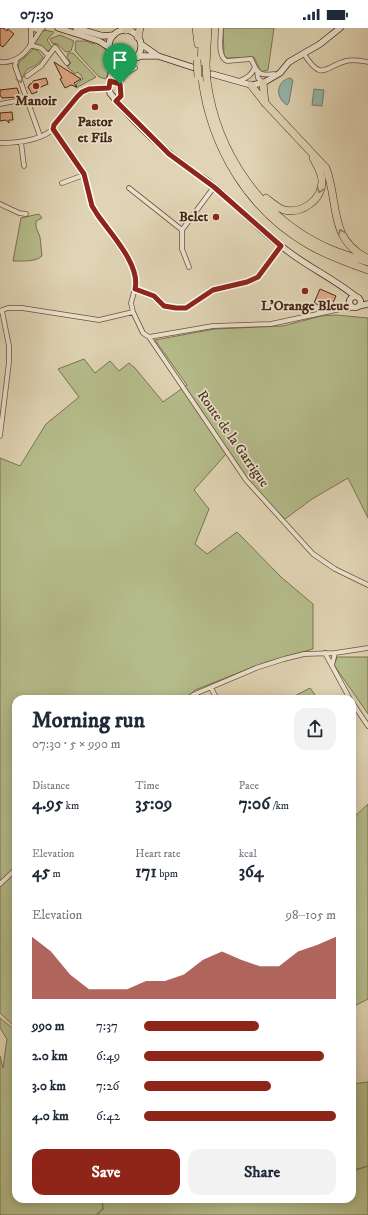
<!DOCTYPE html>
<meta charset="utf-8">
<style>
:root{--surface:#fff;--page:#f2f2f3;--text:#1f2937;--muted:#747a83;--accent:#8f2418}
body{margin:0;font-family:"IM FELL DW Pica",serif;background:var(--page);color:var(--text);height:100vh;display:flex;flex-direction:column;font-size:15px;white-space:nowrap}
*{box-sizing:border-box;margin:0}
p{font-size:13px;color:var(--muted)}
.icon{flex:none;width:22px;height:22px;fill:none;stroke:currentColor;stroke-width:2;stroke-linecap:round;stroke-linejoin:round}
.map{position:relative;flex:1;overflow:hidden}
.panel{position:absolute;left:12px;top:667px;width:344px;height:508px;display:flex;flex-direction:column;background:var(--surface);border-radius:12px;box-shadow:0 2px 10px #0003}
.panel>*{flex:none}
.pin{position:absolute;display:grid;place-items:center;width:34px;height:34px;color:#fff;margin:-41px -17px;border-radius:50% 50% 50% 0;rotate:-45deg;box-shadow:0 0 4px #0007}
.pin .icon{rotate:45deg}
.round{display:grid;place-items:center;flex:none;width:42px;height:42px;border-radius:12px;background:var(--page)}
.headline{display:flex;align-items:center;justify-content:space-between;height:68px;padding:0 20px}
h1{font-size:22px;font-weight:700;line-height:30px}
.stats{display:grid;grid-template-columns:repeat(3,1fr);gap:6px;height:68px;padding:4px 20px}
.stats div{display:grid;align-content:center}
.stats b{font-size:17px;font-weight:700}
.stats small{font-size:11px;font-weight:400}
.stats p{font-size:11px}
.chart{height:112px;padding:8px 20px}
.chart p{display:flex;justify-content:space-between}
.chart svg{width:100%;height:72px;margin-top:4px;fill:var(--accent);opacity:.7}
.cta{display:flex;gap:8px;margin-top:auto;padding:8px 20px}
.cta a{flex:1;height:46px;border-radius:12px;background:var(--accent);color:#fff;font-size:16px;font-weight:700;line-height:46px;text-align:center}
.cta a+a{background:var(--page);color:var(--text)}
ul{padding:0 20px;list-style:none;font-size:13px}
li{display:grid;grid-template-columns:64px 48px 1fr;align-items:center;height:30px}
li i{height:10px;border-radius:5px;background:var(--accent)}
.status{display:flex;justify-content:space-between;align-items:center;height:28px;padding:0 20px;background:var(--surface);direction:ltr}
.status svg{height:11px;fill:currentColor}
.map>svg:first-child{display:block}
.green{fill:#b5bc8b;stroke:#7e7252}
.water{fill:#94b8ad;stroke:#757e72}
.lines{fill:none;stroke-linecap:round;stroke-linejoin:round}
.stream{stroke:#757e72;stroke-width:1.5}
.building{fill:#e1ab88;stroke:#462819}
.street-casing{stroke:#6c5340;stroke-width:5.5}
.secondary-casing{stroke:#462819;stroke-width:7}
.highway-casing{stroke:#462819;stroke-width:8}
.street{stroke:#ebe3ce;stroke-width:4}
.secondary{stroke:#ebe3ce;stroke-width:5.5}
.highway{stroke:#e0d4b4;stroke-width:7}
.highway-bridge-casing{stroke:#462819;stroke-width:8;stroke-linecap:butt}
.highway-bridge{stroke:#e0d4b4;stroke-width:7}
.oneway{stroke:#988674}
.oneway2{stroke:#937e66}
.route-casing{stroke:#fff;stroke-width:8}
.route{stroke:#8f2418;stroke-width:5}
.poi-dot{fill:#8f2418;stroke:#ebe3ce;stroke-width:1.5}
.labels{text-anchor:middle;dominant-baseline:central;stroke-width:3.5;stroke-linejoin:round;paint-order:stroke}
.poi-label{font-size:14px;font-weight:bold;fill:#462819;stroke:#ebe3ce}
.street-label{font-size:14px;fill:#462819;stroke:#ebe3ce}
</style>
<div class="status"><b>07:30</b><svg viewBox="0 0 49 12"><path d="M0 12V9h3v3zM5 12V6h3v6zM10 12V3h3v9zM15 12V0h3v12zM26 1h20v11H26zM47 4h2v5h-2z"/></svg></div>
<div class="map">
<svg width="368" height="1187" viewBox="0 0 368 1187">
<rect width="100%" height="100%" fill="#e0d4b4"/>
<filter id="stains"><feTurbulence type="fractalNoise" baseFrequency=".005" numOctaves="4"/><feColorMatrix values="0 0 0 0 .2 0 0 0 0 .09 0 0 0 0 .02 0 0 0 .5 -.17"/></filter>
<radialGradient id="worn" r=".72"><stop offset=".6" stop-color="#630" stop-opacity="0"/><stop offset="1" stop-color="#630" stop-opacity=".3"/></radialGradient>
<!-- green -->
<path class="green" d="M223,0h51l-6,42 -7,2 -7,-15 -27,1 -3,-3z
M44,2l10,2 -7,8 5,8 -4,3 -13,-8 5,-10z
M60,7l14,6 -3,10 -5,1 -9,-8 -5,-1 -2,-4z
M76,13h10l8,3 1,-2 9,3 7,18 -5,16 -7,-2 -24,-26z
M33,21h3l7,8c-2,2 -5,7 -7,8 -7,4 -10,3 -13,12h-2c-7,-19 1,-14 12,-28z
M68,25h5l23,24 -20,11v-4l7,-5 -2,-4 -4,-3 -2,2 -8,-7 4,-4 -4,-6z
M39,186l3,4 -6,3v6l4,10 2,19c-6,6 -20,5 -29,5l8,-43z
M336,287l32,3v200l-20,-40 -36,21 -27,20 -39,-37 -20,-28 -32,36 15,19 -14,35 12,10 30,-22 44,45 32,27v45l-47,13 -71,28 -10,9h-169v329l-16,-15v-555l20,8 26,-42 33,-27 -21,-28 26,-10 11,14 15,-12 9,10 10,-8 6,5 28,34 24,-17 -32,-45 60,-11 68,-3 38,-10z
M337,629h31v57l-34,-49z
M310,660l8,11h-29z
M368,776v195l-16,8v-188z
M0,990l16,13v168h336v-115l16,-2v133h-368v-159l3,12 4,-29 -7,-11z"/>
<!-- water -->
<path class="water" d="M290,50l3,2 -4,22 -2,3c-12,-7 -11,-24 3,-27z
M314,61l10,1 -2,16 -10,-1z"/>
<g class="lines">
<!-- stream -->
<path class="stream" d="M352,1143l16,-5
M96,1187l7,-6 -1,-10"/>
</g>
<!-- building -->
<path class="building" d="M0,0h3l4,3 1,-2 6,5 -11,13 -3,-2z
M54,34l27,17 -7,4 3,4 -6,-2 -6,3 -5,-9 2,-1z
M46,50l2,6 -12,5 1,3 -5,2 -4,-7 2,-3 3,-1v-2z
M17,60l2,5 -2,4 -15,1 -2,-3v-5z
M12,84l1,8h-4v3l-3,-3 -6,1v-8z
M320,261l16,7 -4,9 -9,2 -9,-4z"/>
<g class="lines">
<defs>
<path id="street" d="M221,0c0,9 -4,29 6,33l24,-2 4,8
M31,16v-16
M30,17l11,3 7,7
M304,26c18,28 20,13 42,7 7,-2 15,0 22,1
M16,33l-1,5 25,70
M0,34c23,2 31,-18 42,-34
M257,43l1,7 5,5
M27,48l14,-10 14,-19 12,16
M239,53c8,-3 13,-6 16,-14 5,9 10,8 19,7
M116,73l5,-5c-2,-14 0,-21 14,-28
M0,76l26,-5
M53,101l31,46 8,31 5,8 36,52 3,19 -5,18 2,9 10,21 6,4 64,-11 58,-2 74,-16 2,1 7,-2
M21,114l3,24
M0,115c16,0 37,-2 51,-12 3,-2 4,-7 6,-10 19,-24 19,-32 52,-33
M62,155l22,-8
M129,160l53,42 32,-43
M0,176l19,9 7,1
M182,202v19l7,18
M135,261l19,7 10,10 12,2h10l27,-18 34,-8 11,-5 23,-31
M345,280l5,-5
M0,283l8,-3h14l77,12 34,-8
M149,309l97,143 67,74 22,15 33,16
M0,408l9,-74v-16l-7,-35
M325,625l25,46
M332,637l3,-12
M211,660l6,11
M187,671l8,-5 61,-26 28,-9 20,-5 31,-1 33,-5
M352,674l16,24
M0,856l16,-15"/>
<path id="secondary" d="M32,0l4,1 6,-1
M58,0l41,13 11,7
M76,0l27,8 11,-1
M109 18a16 16 0 1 1 32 0a16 16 0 1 1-32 0Z
M141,16l17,12 37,12
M114,28l-5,32 1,5c19,24 47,52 72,70
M136,30l5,-2h16
M212,46l39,11 12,-2 17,-10 9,-11 31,-18 20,-16
M112,50l13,-17
M187,139l-5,-4 17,13
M206,153l-7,-5c7,1 34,28 41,34 16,15 32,30 49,42 21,16 45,27 66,44
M349.5 274a5.5 5.5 0 1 1 11 0a5.5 5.5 0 1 1-11 0Z
M359,278l9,-2"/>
<path id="highway" d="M196,0l2,16
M126,2l4,-2
M138,9l2,-9
M201,34l2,-34
M206,37l2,-37
M202,51c9,68 46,131 107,166 19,11 39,18 59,25
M207,53c10,73 55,138 123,168 12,5 25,9 38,13
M263,55l2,20
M251,57l14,18 61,65c13,33 2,71 41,90
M266,170c5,4 12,10 18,12 18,4 38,-10 38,-29 0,-8 -5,-16 -9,-23"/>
</defs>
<!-- street casing -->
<use href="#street" class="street-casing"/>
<!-- secondary casing -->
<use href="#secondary" class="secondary-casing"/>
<!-- highway casing -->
<use href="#highway" class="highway-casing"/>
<!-- street -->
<use href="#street" class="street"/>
<!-- secondary -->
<use href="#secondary" class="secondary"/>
<!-- highway -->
<use href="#highway" class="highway"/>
<defs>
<path id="highway-bridge" d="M197,32l1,17
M206,37l1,16"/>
</defs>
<!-- highway-bridge casing -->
<use href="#highway-bridge" class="highway-bridge-casing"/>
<!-- highway-bridge -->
<use href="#highway-bridge" class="highway-bridge"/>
</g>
<!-- one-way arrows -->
<defs><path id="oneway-chevron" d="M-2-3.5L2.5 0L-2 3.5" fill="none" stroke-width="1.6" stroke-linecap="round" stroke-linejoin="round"/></defs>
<use class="oneway" href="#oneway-chevron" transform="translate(20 52) rotate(72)"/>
<g class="oneway2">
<use href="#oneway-chevron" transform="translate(320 162) rotate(108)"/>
<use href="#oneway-chevron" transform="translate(341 204) rotate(-114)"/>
</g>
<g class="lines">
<defs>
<path id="route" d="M110,53l10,3 1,12 -5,5 53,53 45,33 67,59 -23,31 -11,5 -34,8 -27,18h-10l-12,-2 -10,-10 -19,-7c6,-24 -25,-56 -38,-75l-5,-8 -8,-32 -31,-45 1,-4 23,-28 5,-5 7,-3 20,-1z"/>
</defs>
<!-- route casing -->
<use href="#route" class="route-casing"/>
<!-- route -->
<use href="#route" class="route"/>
</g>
<!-- markers -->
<g class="poi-dot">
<circle cx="36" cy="58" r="4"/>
<circle cx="95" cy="79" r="4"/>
<circle cx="216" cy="189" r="4"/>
<circle cx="305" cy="263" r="4"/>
</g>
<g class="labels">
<!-- poi labels -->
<g class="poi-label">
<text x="36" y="73">Manoir</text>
<text x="95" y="94">Pastor<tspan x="95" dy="16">et Fils</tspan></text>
<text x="208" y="189" text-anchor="end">Belet</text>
<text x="305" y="278">L'Orange Bleue</text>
</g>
<!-- street labels -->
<g class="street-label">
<text transform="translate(233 411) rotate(55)">Route de la Garrigue</text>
</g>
</g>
<rect width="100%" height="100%" filter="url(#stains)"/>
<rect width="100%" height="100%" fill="url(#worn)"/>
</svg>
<div class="pin" style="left:120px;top:56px;background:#1e9e55"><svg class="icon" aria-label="arrive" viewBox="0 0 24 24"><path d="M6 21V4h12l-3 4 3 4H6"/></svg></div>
<section class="panel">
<div class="headline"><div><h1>Morning run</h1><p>07:30 · 5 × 990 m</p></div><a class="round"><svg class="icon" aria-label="share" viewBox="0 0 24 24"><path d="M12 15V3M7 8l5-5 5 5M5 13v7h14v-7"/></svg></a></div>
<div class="stats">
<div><p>Distance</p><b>4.95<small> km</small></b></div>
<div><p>Time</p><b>35:09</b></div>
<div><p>Pace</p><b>7:06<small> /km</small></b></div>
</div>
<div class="stats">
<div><p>Elevation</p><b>45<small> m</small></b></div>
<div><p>Heart rate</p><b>171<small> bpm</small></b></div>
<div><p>kcal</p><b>364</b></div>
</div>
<div class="chart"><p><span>Elevation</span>98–105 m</p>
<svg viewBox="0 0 160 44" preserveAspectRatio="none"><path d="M0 44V6L10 15L20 29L30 38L40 38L50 38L60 33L70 33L80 29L90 20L100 15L110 20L120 24L130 24L140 15L150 11L160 6V44z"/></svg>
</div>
<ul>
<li><b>990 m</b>7:37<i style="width:60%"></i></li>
<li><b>2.0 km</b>6:49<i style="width:94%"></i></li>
<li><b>3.0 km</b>7:26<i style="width:66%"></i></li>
<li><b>4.0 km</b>6:42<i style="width:100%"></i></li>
</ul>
<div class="cta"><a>Save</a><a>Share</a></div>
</section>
</div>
